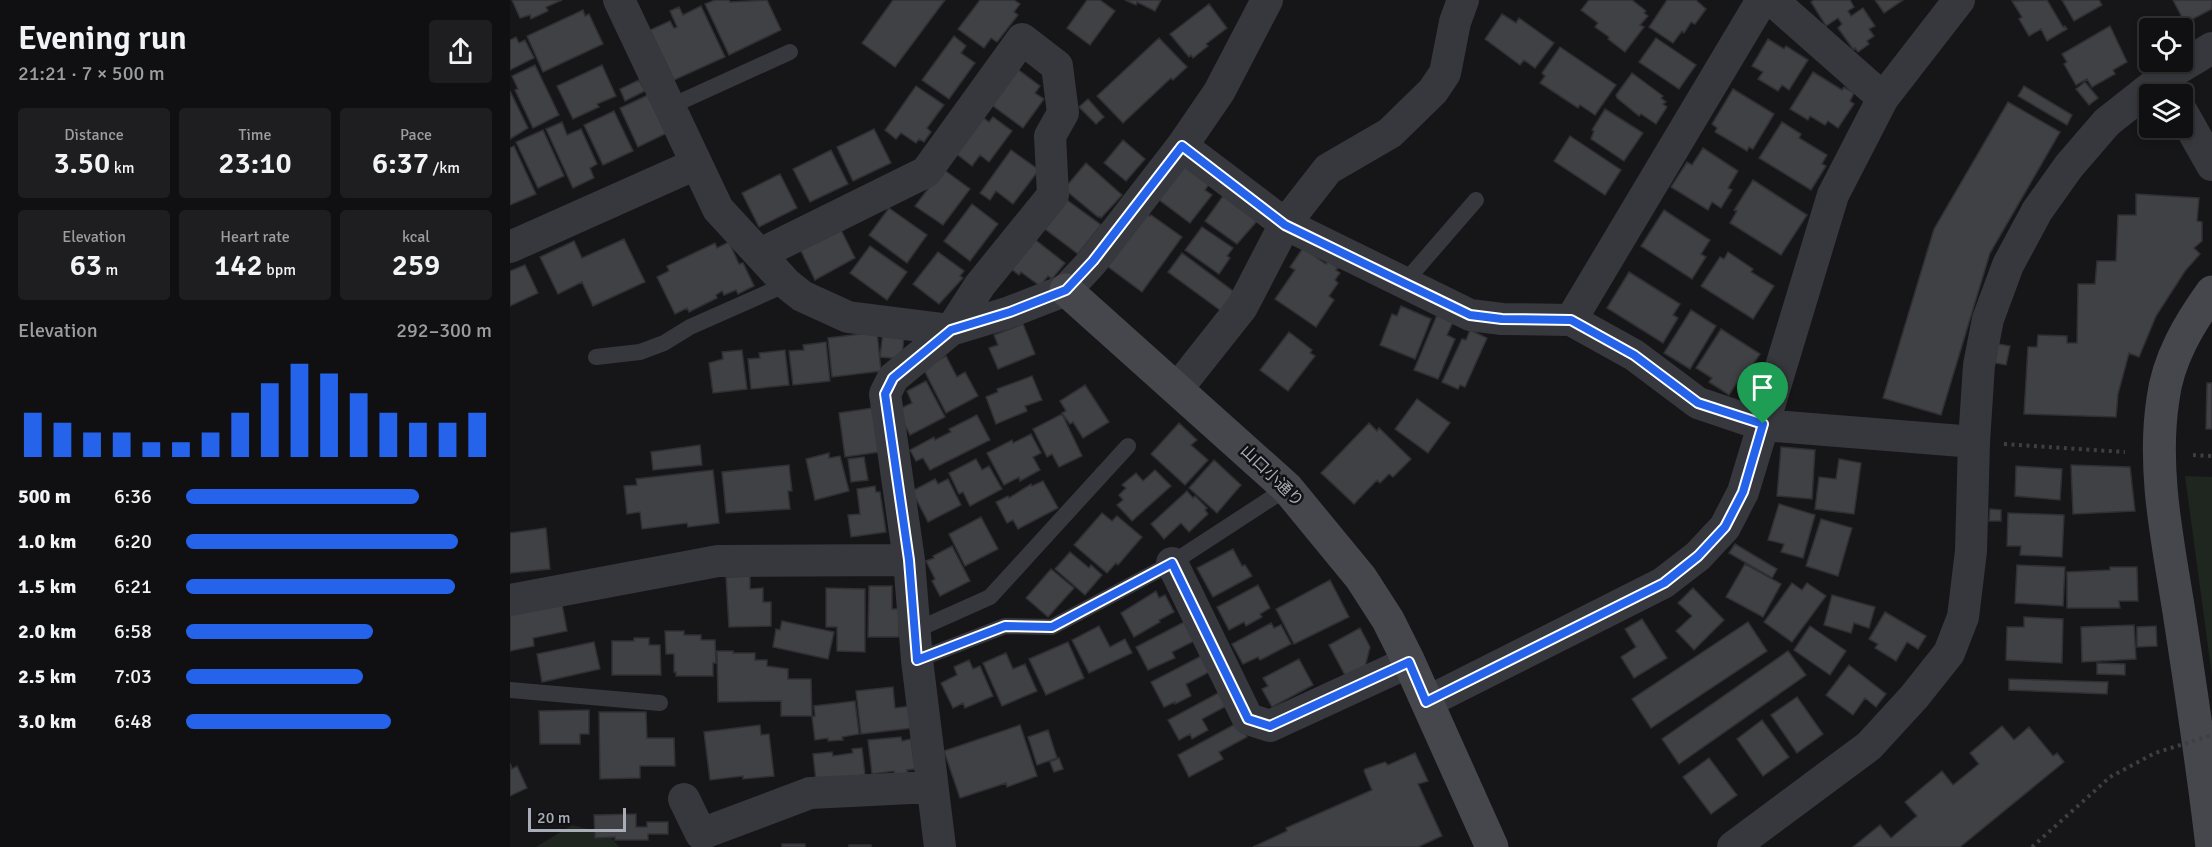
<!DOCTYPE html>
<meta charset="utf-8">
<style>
:root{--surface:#101012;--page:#1e1e20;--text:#f1f3f6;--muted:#9c9d9f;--line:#303032;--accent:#2563eb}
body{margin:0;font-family:Signika,"Noto Sans JP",sans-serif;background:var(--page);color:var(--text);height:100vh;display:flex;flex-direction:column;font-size:22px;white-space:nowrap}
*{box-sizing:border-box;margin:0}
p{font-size:20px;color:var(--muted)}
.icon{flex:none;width:33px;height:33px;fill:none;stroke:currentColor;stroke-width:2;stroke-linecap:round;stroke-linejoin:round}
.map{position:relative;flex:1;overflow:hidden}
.details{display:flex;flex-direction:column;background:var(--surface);width:510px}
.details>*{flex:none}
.controls{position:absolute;left:1629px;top:18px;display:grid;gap:12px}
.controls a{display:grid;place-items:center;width:54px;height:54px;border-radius:6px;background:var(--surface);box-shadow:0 3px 9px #0003,0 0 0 2px var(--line);font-size:30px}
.scale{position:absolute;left:18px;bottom:15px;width:98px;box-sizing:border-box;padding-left:6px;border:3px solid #a8adb8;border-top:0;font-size:16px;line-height:21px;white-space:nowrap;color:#a8adb8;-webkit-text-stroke:4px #111113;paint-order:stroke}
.pin{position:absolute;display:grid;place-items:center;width:51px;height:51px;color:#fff;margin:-62px -26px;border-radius:50% 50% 50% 0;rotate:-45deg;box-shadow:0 0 6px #0007}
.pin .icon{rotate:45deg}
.round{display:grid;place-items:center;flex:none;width:63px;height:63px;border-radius:6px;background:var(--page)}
.overview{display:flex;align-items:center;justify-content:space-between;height:102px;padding:0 18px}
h1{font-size:33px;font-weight:600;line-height:45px}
.figures{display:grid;grid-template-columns:repeat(3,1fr);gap:9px;height:102px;padding:6px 18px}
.figures div{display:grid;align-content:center;border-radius:6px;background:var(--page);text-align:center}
.figures b{font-size:30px;font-weight:600}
.figures small{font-size:16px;font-weight:400}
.figures p{font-size:16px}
.chart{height:168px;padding:12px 18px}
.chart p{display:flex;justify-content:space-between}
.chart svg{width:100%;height:108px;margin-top:6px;stroke:var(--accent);stroke-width:6}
ul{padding:0 18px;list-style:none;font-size:20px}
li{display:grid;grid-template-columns:96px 72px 1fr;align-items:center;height:45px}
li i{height:15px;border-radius:8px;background:var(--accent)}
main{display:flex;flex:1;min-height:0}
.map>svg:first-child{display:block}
.green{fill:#1e261f}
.building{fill:#404145;stroke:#303034;stroke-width:1.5}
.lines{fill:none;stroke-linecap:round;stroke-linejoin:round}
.path{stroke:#3d3f44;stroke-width:4;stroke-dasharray:3 4.5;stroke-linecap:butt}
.lane{stroke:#37383d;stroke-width:16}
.street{stroke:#37383d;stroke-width:32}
.secondary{stroke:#45474d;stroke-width:33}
.path-bridge{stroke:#3d3f44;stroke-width:4;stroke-dasharray:3 4.5;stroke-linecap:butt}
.route-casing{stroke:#fff;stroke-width:12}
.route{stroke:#2563eb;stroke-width:8}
.labels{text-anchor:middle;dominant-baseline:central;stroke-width:5;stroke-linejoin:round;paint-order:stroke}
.street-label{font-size:16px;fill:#a8adb8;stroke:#111113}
</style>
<main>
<section class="details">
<div class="overview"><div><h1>Evening run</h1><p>21:21 · 7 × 500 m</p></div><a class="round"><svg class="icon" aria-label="share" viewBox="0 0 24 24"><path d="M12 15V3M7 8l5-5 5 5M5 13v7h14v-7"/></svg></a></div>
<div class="figures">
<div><p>Distance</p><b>3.50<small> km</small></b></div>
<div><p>Time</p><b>23:10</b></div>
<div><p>Pace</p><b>6:37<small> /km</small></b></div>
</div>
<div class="figures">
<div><p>Elevation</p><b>63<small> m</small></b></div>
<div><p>Heart rate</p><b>142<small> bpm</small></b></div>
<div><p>kcal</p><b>259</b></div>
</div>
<div class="chart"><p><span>Elevation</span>292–300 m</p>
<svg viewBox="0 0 160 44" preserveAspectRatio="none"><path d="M5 44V26M15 44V30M25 44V34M35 44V34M45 44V38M55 44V38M65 44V34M75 44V26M85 44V14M95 44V6M105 44V10M115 44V18M125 44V26M135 44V30M145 44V30M155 44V26"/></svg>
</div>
<ul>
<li><b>500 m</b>6:36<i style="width:76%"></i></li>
<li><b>1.0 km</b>6:20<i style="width:89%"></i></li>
<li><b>1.5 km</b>6:21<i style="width:88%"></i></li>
<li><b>2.0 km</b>6:58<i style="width:61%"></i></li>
<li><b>2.5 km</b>7:03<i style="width:58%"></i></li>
<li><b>3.0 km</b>6:48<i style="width:67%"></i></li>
</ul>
</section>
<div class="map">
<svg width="1702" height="847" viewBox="0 0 1702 847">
<rect width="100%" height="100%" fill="#161618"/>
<!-- green -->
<path class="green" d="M1675,476l27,1v199z
M62,825l36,9 11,13h-83z"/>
<!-- building -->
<path class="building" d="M2,0h50l-16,7 2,4 -17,8 -1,-4 -10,3z
M205,0h14l1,2 37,-2 14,30 -52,25 -24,-51z
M383,0h52l-50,67 -33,-24z
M470,0h34l6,4 -6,8 4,3 -21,27 -6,-4 -7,10 -26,-19z
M577,0h13l15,11 -25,34 -23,-17z
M615,0h36l-6,11 -18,-9 -1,3z
M1079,0h43l14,11 -2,2 4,3 -8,9 4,2 -19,25 -17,-13 1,-2 -14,-10 3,-4 -17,-13z
M1157,0h29l10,9 -11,15 -4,-2 -7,11 -2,-2 -9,12 -24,-16z
M1304,0h36l4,7 -6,4 3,5 12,-8 12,18 -6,3 5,7 -7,5 2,3 -11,8 -3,-4 -2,1 -15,-21 4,-4 -4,-6 -12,8 -15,-24z
M1365,0h28l-19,13z
M1537,0l16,27 2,-1 2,3 -20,12 -6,-12 -12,7 -10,-17 3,-2 -10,-16z
M1552,0h37l3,5 -28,16z
M1663,0h39v9l-27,14z
M699,4l18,24 -21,16 2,2 -15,12 -2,-3 -2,2 -19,-23z
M191,6l24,51 -51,23 -24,-50 20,-9 4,7 3,-1 -7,-16 9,-4 4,8z
M73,10l2,6 4,-2 14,30 -60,28 -16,-36z
M992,14l14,9 3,-5 35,25 -19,25 -11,-8 -4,5 -35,-26z
M1600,26l17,36 -14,8 2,4 -23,13 -5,-8 -11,6 -12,-21 3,-2 -5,-8z
M444,36l12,10 -5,7 14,10 -26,36 -27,-19z
M6,37l3,6 6,-3 9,18 -24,12v-30z
M649,38l28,29 -14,13 -2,-2 -48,45 -26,-27z
M1146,38l40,27 -17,24 -40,-27z
M1258,39l16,10 2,-3 22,14 -19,30 -7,-5 -4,6 -20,-12 5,-7 -11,-6z
M1050,47l56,38 -21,30 -15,-10 -2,3 -38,-25 5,-7 -3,-3z
M25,65l24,50 -26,13 -18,-38 3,-1 -6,-13z
M92,65l14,31 -19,8 2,3 -26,12 -16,-33z
M506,68l24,18 -5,7 9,6 -21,29 -34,-25z
M1303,72l29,18 2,-3 10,6 -4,8 4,3 -16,24 -10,-7 -3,4 -15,-9 -2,4 -18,-11z
M1122,73l31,23 -2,2 5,4 -3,2 4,3 -11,17 -15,-10 -2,2 -22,-18 -1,-3z
M129,80l6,11 -20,10 -5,-12z
M1575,82l13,16 -9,7 -13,-16z
M406,86l28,19 -17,23 4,4 -7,10 -5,-3 -3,4 -15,-10 -5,6 -11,-9z
M1514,86l48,29 -5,10 -49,-29z
M1223,89l41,25 -21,35 -4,-2 -2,4 -32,-19 2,-4 -5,-4z
M0,91l18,37 -18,11z
M138,95l21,37 -31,15 -18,-39z
M578,99l16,18 -8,7 -17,-17z
M1498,102l52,30 -70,121 -49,162 -58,-17 51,-169z
M1095,109l38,24 -19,28 -33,-22 3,-8 -2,-1z
M104,111l19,40 -30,14 -19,-40z
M471,116l8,6 4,-5 19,14 -23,31 -9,-7 -8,11 -18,-14z
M52,122l5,13 14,-6 16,35 -7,4 4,10 -21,10 -27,-59z
M1272,122l19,12 -2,4 28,17 -5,9 4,2 -15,24 -52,-32z
M364,129l17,34 -38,18 -16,-34z
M33,130l21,46 -26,12 -22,-46z
M1060,136l51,34 -16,25 -51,-34z
M613,140l22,19 -19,22 -22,-18z
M4,146l22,48 -26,11v-57z
M1193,148l35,23 -10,17 4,2 -11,18 -9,-6 -4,8 -37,-23 16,-25 5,3z
M321,150l17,34 -38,18 -17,-33z
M501,150l28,20 -26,34 -17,-13 -6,9 -10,-7z
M576,163l36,32 -21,23 -2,-2 -1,1 -34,-28z
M676,164l24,19 -5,7 7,5 -22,28 -32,-24z
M433,169l27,20 -27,36 -28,-19z
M270,174l17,34 -38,19 -17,-34z
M1243,180l54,35 -26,40 -51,-32 7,-12 -3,-1z
M1626,194l63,4 -2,23 5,1v19l-8,7 6,6 -15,17 -29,45 -17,41 -10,-4 -11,41 -2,23 -92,-3 4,-67h9l1,-12 29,1v7h10l1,-59h17l2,-23h19l2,-46h18z
M713,196l34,25 -20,23 -32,-23z
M557,200l34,25 -23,29 -33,-25z
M462,204l26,20 -28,37 -26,-20z
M379,208l38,27 -20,28 -38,-28z
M1154,210l46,30 -9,14 5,3 -14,22 -51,-33z
M636,214l4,2 1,-1 31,22 -40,55 -35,-26z
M692,227l31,21 -6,8 3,2 -11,16 -34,-24z
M331,230l14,28 -40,22 -15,-31z
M523,238l32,25 -13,16 -4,-3 -8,10 -19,-14 -2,3 -9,-7z
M114,239l21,43 -52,24 -11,-24 -24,12 -18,-37 34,-16 8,17z
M219,242l10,22 4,-1 11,23 -16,8 -2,-4 -12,5 -2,-4 -6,4 1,3 -28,14 -2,-4 -12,6 -18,-37 12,-6 -2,-5 48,-23 2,5z
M360,246l37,26 -20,28 -37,-27z
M793,248l23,16 2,-3 10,7 -2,2 4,3 -5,7 3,3 -9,13 5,4 -18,27 -41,-28 20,-29 -5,-3z
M428,252l26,19 -4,5 3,2 -24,26 -26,-20z
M1218,252l25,17 -2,3 23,14 -21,33 -52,-33 19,-29 4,2z
M672,253l55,41 -13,19 -56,-41z
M15,265l13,28 -28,13v-35z
M1119,272l51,32 -7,11 5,3 -15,25 -56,-35z
M891,306l30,13 -16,40 -35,-14 12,-31 5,2z
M1181,310l25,16 -26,43 -26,-16z
M927,315l16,7 -6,13 8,4 -17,40 -24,-9z
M513,324l12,30 -37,15 -9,-21 9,-3 -4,-10z
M1211,329l39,25 -14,21 -3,-2 -14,22 -20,-13 3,-4 -16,-10z
M960,330l17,8 -22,49 -5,-2 -2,4 -16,-7 20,-43 4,1z
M367,332l4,39 -49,6 -4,-39z
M373,332l21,2 -2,25 -22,-2z
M779,332l23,18 -2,3 5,3 -27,35 -28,-21z
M316,342l4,39 -37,4 -4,-34 15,-1 -1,-5z
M1488,344l12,2 -4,19 -11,-2z
M232,350l5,39 -34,4 -4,-30 14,-4 -1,-7z
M275,350l4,35 -38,4 -3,-30 12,-1 -1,-5z
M436,356l11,21 8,-5 13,24 -32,17 -23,-45z
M522,376l10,24 -17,6 2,5 -31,13 -10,-27 12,-5 -1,-3z
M416,381l19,36 -35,18 -13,-25 15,-7 -5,-12z
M1697,383h5v46h-6z
M575,385l24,37 -26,16 -10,-16 -3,2 -8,-11 4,-2 -6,-10z
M907,399l33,24 -22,30 -33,-24z
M362,408l7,44 -34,5 -6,-44z
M552,414l20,42 -23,11 -7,-13 -5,3 -14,-28z
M467,415l13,25 -60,30 -7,-12 -7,3 -6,-11 24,-13 1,3 16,-8 -2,-3z
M669,423l18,17 -6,5 17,15 -23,25 -34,-31z
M859,423l8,8 2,-3 32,31 -18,18 -4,-3 -9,9 -3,-3 -23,24 -33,-31z
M521,434l10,19 -8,4 7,13 -20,11 -1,-4 -15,8 -17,-32 25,-13 1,3z
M190,445l2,20 -49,5 -2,-18z
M1271,447l34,3 -3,49 -35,-3z
M319,453v5l11,-2 9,35 -34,9 -9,-41z
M354,457l4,23 -17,2 -3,-23z
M466,459l6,11 7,-4 13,23 -32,17 -7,-14 -4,2 -10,-21z
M1329,459l22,4 -7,51 -39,-5 4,-32 17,2z
M704,460l27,25 -24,28 -28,-25z
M279,465l3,26h-4l2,18 -64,4 -4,-41z
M1561,465l59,2 5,44 -62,3z
M1506,466l46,3 -2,31 -45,-4z
M203,470l6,53 -31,4 -1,-4 -45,6 -2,-17 -13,2 -3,-28 13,-1 -1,-6z
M645,470l16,16 -39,35 -15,-16 6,-5 -4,-5 7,-7 -4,-3 14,-12 7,8z
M425,479l3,5 10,-5 13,26 -33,17 -16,-31z
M533,481l15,27 -40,21 -5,-9 -6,3 -11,-21 12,-6 1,2 22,-14 1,2z
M365,486l1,6h4l6,40 -35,5 -3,-22 12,-1 -3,-25z
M677,491l6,7 2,-2 12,12 -2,2 3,4 -19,18 -8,-9 -17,16 -13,-15z
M1269,504l36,11 -12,43 -22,-6 3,-8 -16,-4z
M1480,509l11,1v11h-12z
M592,513l10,8 5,-5 25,21 -24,28 -2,-2 -9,10 -33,-28z
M1498,513l56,2 -2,42 -42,-2 1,-9h-14z
M471,517l17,32 -33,17 -16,-32z
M1311,519l31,9 -14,48 -32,-10z
M36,528l4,41 -40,4v-40z
M1225,544l42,25 -5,9 -43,-25z
M442,546l18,35 -30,15 -8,-15 3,-2 -9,-18 8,-3 -1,-2z
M723,549l9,17 3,-1 7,11 -39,21 -16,-29z
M560,552l19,16 2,-3 11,10 -17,20 -30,-26z
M1235,564l36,20 -18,33 -37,-20z
M1507,565l48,2 -2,39 -48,-3z
M1600,567h27l1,34h-19l1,7h-53v-36l43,-2z
M541,569l23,19 -26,29 -22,-19z
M240,576v13l13,-1v14h8v24l-42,1 -3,-50z
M820,580l19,37 -55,27 -18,-35z
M1282,583l10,7 5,-7 19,13 -34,46 -28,-20z
M748,585l12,23 -10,6 2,3 -16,9 -2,-4 -15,8 -12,-23z
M359,586h23v23h7v28h-31z
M316,588l39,1v63l-28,-1v-24h-11z
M1183,588l31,32 -30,30 -18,-19 16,-15 -14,-13z
M646,591l3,7 6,-3 9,17 -15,8 1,2 -26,15 -13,-24z
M1322,595l43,12 -6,21 -15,-5 -3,10 -27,-8z
M51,599l6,32 -34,7 1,8 -24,5v-41z
M1375,612l41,24 -8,13 -11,-7 -11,19 -21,-13 3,-4 -9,-5z
M1514,617l39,2 -1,44 -56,-3 1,-33h17z
M1132,619l25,39 -33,20 -13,-21 15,-10 -11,-18z
M272,621l52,11 -6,27 -55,-12 3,-18 4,1z
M676,621l10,19 -24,12 3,6 -27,12 -12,-23z
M1238,622l19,29 -116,77 -19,-29z
M761,623l3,5 7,-3 10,19 -31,16 -2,-3 -15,7 -11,-20z
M1624,625l2,34 -54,3 -1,-35z
M589,626l11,21 15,-8 7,14 -43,20 -17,-33z
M1300,626l36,25 -16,24 -36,-25z
M1646,626l1,20 -20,1v-20z
M850,628l10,19 -5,20 -19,10 -17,-32z
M155,631h19v4h17v5h14l1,23h-3v13h-37v-4h-2v-18h-8z
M124,638h15v7h11l1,30h-49v-34h22z
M84,642l6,27 -58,13 -5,-28z
M558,642l16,36 -38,17 -17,-36z
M207,651h16v2h22v7h12v6l21,3v10h23l1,37h-31v-15l-63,1z
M1278,651l18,24 -127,89 -17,-25z
M496,653l7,16 12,-5 12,27 -35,15 -19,-43z
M695,654l8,16 -27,14 5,12 -16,8v-2l-11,5 -13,-25z
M789,659l14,26 -41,22 -10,-18 6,-3 -5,-8z
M459,660l4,9 7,-3 13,30 -28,12 -2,-5 -10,5 -12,-25 16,-8 -3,-8z
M1587,663l28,1v11l-28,-1z
M1339,665l37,29 -10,13 -11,-9 -12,17 -27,-20z
M1499,679l99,3 -1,12 -98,-4z
M383,687l2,21 16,-2 2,22 -52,6 -5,-43z
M712,691l8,13 -28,15 6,11 -16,9 -2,-5 -11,6 -11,-20z
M1287,697l26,37 -26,19 -26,-38z
M345,701l4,33 -17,3 1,3 -15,1v-3l-13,2 -3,-23 3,-1 -1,-10z
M79,710v24h-9v10h-40l-1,-33z
M89,712h47l1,26h27l1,28h-35v12l-40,1z
M1252,720l27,37 -26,19 -26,-37z
M729,722l8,15 -28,15 4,7 -34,18 -11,-22z
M250,725l1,10 8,-1 5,42 -31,3v-3l-33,4 -6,-48z
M510,725l17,51 -30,11 -1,-4 -46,15 -16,-47z
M1492,726l12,14 15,-13 24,29 4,-3 7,9 -104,85h-107l27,-22 11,13 26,-22 -12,-14 37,-31 11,14 26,-21 -9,-11z
M538,730l9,28 -20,7 -9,-28z
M391,737l1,4 9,-2 4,30 -8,1 1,5 -13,1 -1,-5 -22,3 -4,-34z
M352,748l3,27 -49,6 -3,-27 19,-2 1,4 20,-3 -1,-4z
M905,753l13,28 -10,3 24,52 -24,11h-165l34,-16 -1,-3 86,-38 -8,-19 1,-2 20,-7 3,3z
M549,758l4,11 -9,3 -4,-10z
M1199,758l28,37 -26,19 -28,-37z
M0,763l2,6 5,-3 10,22 -17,8z
M126,814v13h11v-5h21v12h-20v6h-33v-3l-20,1 -1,-23z
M272,844h23v3h-23z
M339,845h22v2h-22z"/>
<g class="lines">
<!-- path -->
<path class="path" d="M1494,444l121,8
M1683,455l19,1
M1522,847l78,-70"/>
<!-- lane -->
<path class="lane" d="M159,107l121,-55
M894,283l72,-83
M86,357l44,-5 24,-9 26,-16 97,-43
M404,631l76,-34 138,-151
M407,660l88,-34 47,1 120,-64 115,-75
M0,690l150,13"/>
<!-- street -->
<path class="street" d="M109,0l99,209 69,75 15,12 46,21 103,13 59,-18 56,-22 27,-29 89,-115 37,-54 48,-92
M1262,0l111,98
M1672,112l30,53
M672,146l103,78 185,91 32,4 69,1 63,35 64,48 65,22 211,17
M0,247l186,-83
M250,254l166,-82 96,-133 35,27 6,47 -13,23 3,59 -73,90 -29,45 -58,48 -8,16 24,166 8,100 23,187
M1061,320l191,-320
M667,389l65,-82 43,-83 43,-55 62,-36 43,-42 12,-18 10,-51 8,-22
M662,563l76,156 22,7 139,-64
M0,600l208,-39 191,-1
M917,702l236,-119 35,-27 27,-29 18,-35 90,-297 50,-97 76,-98
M174,799l17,35 109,-41 121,-6
M1223,847l136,-101 45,-49 35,-44 14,-36 8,-66 3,-109 5,-77 9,-46 20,-54 29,-54 32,-45 38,-44 57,-45 48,-29"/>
<!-- secondary -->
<path class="secondary" d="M556,290l221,198 74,90 27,42 21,42 83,185
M1702,847c-9,-79 -21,-157 -33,-235 -11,-70 -27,-142 -16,-213 5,-40 26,-75 49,-107"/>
<!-- path-bridge -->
<path class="path-bridge" d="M1600,777l45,-24 57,-18"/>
</g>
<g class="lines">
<defs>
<path id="route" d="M672,146l103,79 119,58 66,32 32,4 69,1 63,35 64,48 65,21 -20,68 -18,35 -27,29 -34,27 -238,119 -17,-40 -139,64 -22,-7 -76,-156 -120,64 -47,-1 -88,34 -8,-100 -24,-166 8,-16 58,-48 59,-18 56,-22 27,-29z"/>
</defs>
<!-- route casing -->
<use href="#route" class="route-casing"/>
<!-- route -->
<use href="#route" class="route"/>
</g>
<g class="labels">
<!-- street labels -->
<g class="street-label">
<text transform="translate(762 476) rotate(44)">山口小通り</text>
</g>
</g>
</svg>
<div class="controls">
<a><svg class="icon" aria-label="locate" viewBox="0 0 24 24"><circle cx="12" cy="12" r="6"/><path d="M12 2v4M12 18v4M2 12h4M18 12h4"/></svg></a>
<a><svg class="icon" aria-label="layers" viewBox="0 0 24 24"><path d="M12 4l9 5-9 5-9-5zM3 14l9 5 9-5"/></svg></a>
</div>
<div class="scale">20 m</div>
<div class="pin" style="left:1253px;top:424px;background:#1e9e55"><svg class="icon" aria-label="arrive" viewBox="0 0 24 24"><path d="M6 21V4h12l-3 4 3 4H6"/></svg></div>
</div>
</main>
